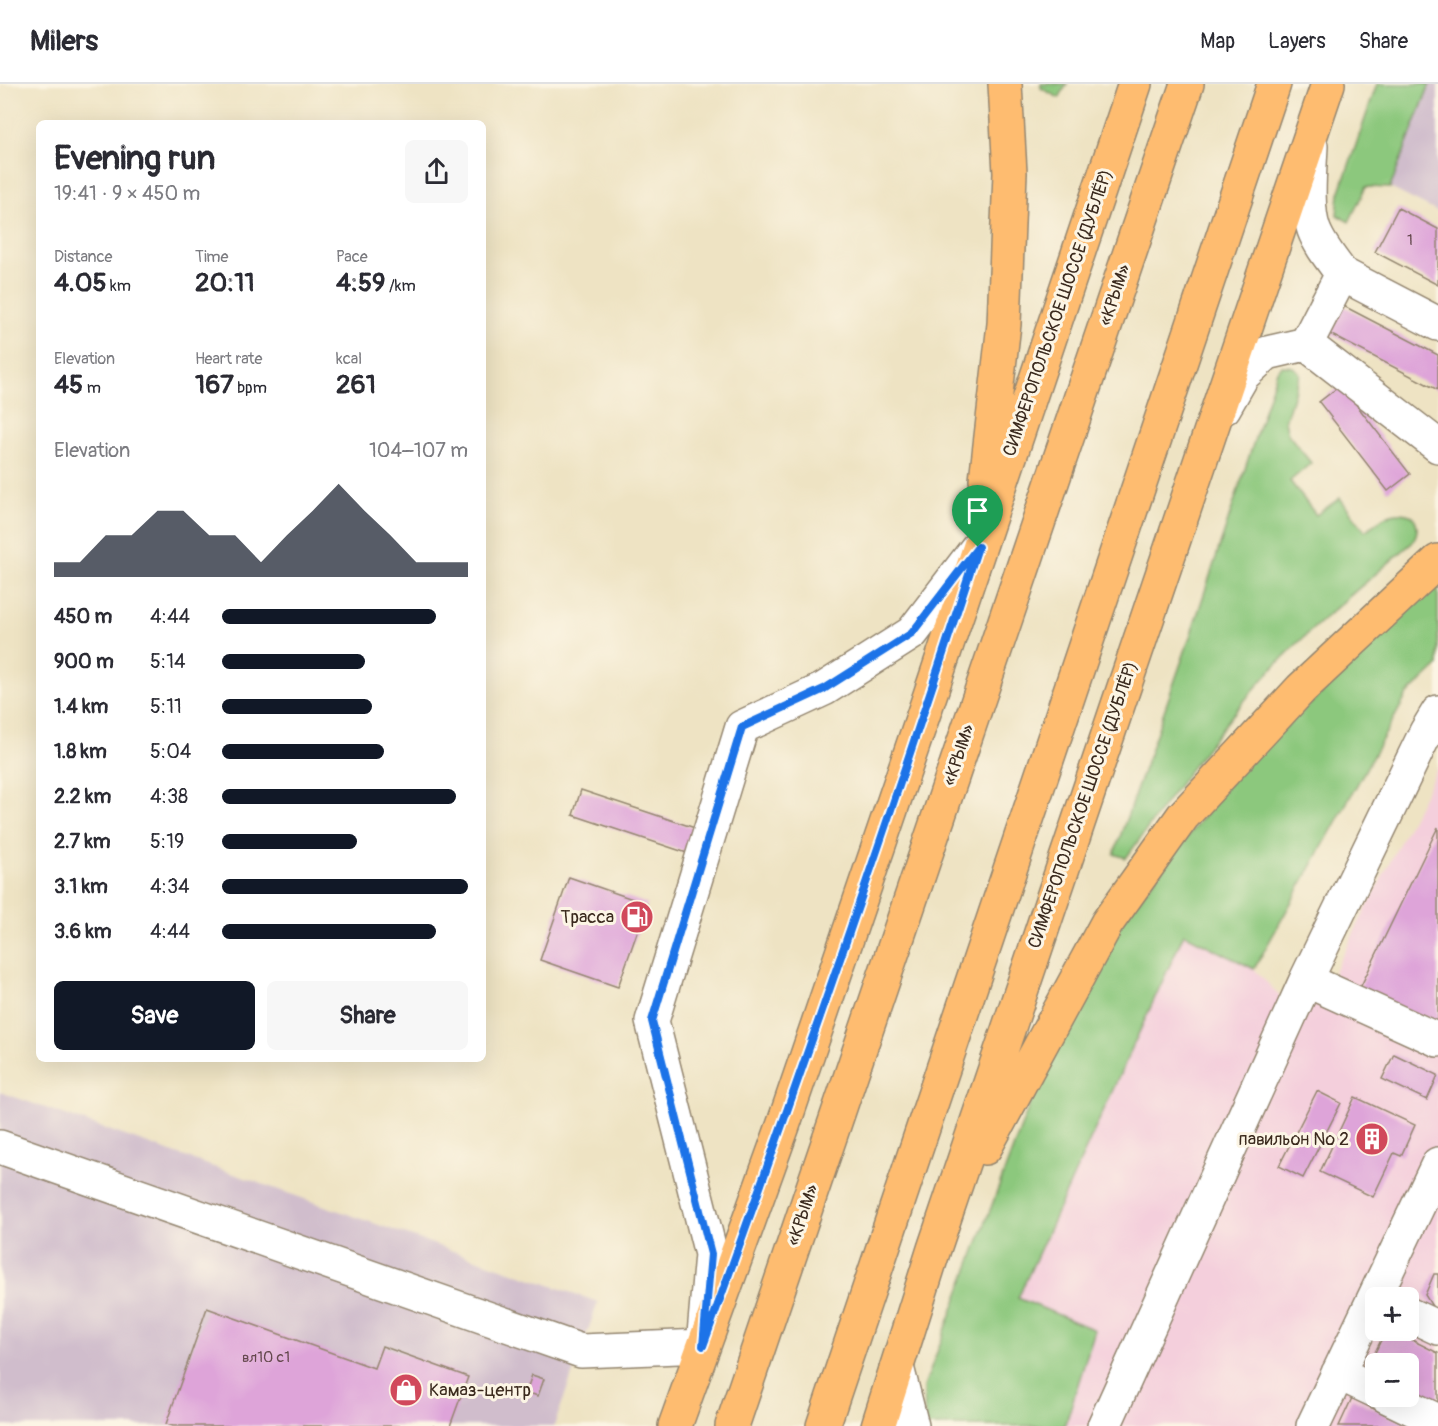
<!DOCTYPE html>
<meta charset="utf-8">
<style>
:root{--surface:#fff;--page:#f7f7f7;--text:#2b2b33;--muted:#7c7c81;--line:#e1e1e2;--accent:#111827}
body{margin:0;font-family:Pangolin,sans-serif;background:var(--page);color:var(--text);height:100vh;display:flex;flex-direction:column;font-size:22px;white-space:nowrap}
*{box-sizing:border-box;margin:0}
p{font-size:20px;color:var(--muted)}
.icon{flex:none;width:33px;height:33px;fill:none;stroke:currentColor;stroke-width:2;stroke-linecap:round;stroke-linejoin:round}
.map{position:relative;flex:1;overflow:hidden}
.details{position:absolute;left:36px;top:36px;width:450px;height:942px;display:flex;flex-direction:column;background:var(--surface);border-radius:9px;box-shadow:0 6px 24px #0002}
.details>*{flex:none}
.fabs{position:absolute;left:1365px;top:1203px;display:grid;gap:12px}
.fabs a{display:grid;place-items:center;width:54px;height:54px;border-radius:9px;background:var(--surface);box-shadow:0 6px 24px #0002;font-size:30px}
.pin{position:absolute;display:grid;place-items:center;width:51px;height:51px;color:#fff;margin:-62px -26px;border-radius:50% 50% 50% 0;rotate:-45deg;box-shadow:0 0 6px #0007}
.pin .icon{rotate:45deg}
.round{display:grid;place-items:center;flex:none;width:63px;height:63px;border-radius:9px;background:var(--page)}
.overview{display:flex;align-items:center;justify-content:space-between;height:102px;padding:0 18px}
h1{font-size:33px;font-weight:800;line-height:45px}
.stats{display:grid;grid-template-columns:repeat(3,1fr);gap:9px;height:102px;padding:6px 18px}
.stats div{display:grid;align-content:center}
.stats b{font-size:26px;font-weight:800}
.stats small{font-size:16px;font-weight:400}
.stats p{font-size:16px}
.chart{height:168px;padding:12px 18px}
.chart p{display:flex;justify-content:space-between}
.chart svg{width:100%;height:108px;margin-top:6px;fill:var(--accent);opacity:.7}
.button{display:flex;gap:12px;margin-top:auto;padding:12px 18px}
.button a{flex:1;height:69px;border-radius:9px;background:var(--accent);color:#fff;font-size:24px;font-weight:800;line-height:69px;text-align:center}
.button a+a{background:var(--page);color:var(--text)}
ul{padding:0 18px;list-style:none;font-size:20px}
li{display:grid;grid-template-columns:96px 72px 1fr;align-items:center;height:45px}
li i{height:15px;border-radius:8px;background:var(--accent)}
header{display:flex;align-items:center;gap:36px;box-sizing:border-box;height:84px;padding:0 30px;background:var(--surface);border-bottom:2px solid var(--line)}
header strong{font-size:28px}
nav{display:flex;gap:33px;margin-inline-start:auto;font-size:21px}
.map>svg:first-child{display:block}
.built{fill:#f4cfdc;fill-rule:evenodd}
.industrial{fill:#d0bdcc}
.green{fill:#8cc87d;stroke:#64794e;stroke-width:1.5}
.building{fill:#dea4d9}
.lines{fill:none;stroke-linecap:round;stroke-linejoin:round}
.minor-casing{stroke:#948670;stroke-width:36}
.major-casing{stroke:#948670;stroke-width:36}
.highway-casing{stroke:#948670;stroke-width:36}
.minor{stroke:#fff;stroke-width:33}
.major{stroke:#febc70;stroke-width:33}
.highway{stroke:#febc70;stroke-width:33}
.route-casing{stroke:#fff;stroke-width:12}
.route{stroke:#1a73e8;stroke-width:8}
.labels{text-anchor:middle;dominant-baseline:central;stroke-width:6;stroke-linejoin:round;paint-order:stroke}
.number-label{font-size:15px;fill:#64484d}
.street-label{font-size:18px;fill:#3b2a1e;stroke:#fcf5e5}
.poi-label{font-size:18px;fill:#3b2a1e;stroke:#fcf5e5;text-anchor:end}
</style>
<header>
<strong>Milers</strong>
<nav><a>Map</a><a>Layers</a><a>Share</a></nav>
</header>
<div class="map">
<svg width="1438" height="1342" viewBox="0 0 1438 1342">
<rect width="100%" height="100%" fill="#fcf5e5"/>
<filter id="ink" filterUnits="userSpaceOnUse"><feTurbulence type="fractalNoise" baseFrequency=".0167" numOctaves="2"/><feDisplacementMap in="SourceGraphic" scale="12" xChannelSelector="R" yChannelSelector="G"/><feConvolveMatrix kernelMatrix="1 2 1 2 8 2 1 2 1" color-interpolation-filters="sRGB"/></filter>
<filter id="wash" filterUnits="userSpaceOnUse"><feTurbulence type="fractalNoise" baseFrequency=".008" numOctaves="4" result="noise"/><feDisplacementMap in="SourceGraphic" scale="24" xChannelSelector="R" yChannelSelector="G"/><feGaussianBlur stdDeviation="1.35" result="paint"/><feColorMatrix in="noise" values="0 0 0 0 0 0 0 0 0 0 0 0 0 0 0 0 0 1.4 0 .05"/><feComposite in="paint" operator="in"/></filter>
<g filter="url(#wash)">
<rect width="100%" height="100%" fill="#eee3c3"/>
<!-- built -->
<path class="built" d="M1438,683v659h-373l30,-96 -77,-31 166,-365 70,35 40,42 35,-29zM1376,1214h32v32h-32zM1376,1280h32v32h-32z"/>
<!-- industrial -->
<path class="industrial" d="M1429,0h9v128l-48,-24z
M0,1008l598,210 -44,124h-554z"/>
<!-- green -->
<path class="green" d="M1041,0h26l-8,14 -18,-10z
M1377,0h53l-40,104 -24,-1 -17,35 -12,-7 2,-21z
M1282,282c9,0 13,0 18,8l-15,47 3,13 23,29 -21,18 26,34 24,-17 25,33c17,-12 26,-24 48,-15 6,10 5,17 -1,27 -50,43 -103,85 -148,135 -50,56 -94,119 -138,180l-12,-4 75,-214 88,-269z
M1438,498v84l-31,29 -153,274 -70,-35 -166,364 77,32 -30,96h-140l-1,-39 105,-281 90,-181 117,-151z"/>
<g id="blocks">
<!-- building -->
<path class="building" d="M1398,124l40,21v56l-63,-33z
M1336,218l102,53v35l-116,-60z
M1341,301l69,89 -22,17 -69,-89z
M581,706l132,44 -8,25 -132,-44z
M1438,743v199l-78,-38z
M569,793l78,27 -29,83 -78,-27z
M1394,970l44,21 -11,25 -45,-21z
M1317,1007l24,12 -38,75 -24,-12z
M1355,1013l60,28 -14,31 -7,-3 -21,44 -53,-25z
M1434,1190h4v42l-13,-21z
M207,1224l167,60 8,-22 86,31 -18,49h-277l-7,-2z
M1386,1246h6l46,23v51l-30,-14v-26h-32v9l-9,-4z
M532,1291l12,4 -6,17 -12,-4z
M1352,1314l57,28h-70z"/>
</g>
</g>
<g filter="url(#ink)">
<use href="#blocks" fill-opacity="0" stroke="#948670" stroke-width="1.5"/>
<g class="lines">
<defs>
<path id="minor" d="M1342,190l96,50
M1306,260l132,102
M1224,324l19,-33 24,-22 39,-9 36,-70c-10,-14 -22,-28 -28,-44 -8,-21 -4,-61 -3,-84
M1306,896l132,60
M0,1063l581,204 122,-5 8,-92 -59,-233 90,-294 82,-38 88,-56 65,-85
M1408,1230l30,14
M897,1283l15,59
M1338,1289l38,18
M1386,1312l52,25
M1104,1342l202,-446 120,-248 12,-20
M1313,1342l125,-262"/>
<path id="major" d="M986,396l18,-156 6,-151 -5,-89
M985,1064l122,-225 76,-107 118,-127 137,-128
M675,1342l108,-300 143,-419 209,-623
M878,1342l56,-177 394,-1165"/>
<path id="highway" d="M732,1342l455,-1342
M823,1342l451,-1342"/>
</defs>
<!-- minor casing -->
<use href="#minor" class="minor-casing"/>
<!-- major casing -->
<use href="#major" class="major-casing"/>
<!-- highway casing -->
<use href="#highway" class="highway-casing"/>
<!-- minor -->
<use href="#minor" class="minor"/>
<!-- major -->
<use href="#major" class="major"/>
<!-- highway -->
<use href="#highway" class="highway"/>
</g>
</g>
<g class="lines" filter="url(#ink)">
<defs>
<path id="route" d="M978,463c-87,268 -179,534 -275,799l8,-92 -59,-233 90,-294 82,-38 88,-56z"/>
</defs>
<!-- route casing -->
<use href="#route" class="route-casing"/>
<!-- route -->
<use href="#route" class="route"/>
</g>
<!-- icons -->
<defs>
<symbol id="fuel-disc" viewBox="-11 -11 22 22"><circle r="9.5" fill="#d1495b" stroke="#fcf5e5"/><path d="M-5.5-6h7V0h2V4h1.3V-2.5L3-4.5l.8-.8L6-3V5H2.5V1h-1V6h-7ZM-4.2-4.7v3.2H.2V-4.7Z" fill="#fff"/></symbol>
<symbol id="building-disc" viewBox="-11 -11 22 22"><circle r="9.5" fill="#d1495b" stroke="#fcf5e5"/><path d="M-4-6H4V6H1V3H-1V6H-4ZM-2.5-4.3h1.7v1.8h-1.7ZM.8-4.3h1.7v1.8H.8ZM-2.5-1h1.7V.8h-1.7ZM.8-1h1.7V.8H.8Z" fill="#fff"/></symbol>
<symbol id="shop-disc" viewBox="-11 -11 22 22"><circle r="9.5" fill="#d1495b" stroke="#fcf5e5"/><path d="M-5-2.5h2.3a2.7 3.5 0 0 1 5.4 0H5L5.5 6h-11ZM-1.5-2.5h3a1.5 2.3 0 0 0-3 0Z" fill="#fff"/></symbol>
</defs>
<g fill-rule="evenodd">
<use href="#fuel-disc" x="618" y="814" width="38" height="38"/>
<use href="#building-disc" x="1353" y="1036" width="38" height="38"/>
<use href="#shop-disc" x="387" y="1287" width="38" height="38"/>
</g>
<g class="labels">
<!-- number labels -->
<g class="number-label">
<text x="1410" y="156">1</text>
<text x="266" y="1273">вл10 с1</text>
</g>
<!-- street labels -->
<g class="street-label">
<text transform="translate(1115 211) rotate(-71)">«КРЫМ»</text>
<text transform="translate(1058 229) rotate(-71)">СИМФЕРОПОЛЬСКОЕ ШОССЕ (ДУБЛЁР)</text>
<text transform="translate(959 671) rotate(-71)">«КРЫМ»</text>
<text transform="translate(1083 721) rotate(-71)">СИМФЕРОПОЛЬСКОЕ ШОССЕ (ДУБЛЁР)</text>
<text transform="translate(803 1131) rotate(-71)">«КРЫМ»</text>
</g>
<!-- poi labels -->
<g class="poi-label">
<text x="614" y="833">Трасса</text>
<text x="1349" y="1055">павильон № 2</text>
<text x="429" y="1306" text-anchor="start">Камаз-центр</text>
</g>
</g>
</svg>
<div class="fabs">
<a>+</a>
<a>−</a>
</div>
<div class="pin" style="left:978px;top:463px;background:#1e9e55"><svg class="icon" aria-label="arrive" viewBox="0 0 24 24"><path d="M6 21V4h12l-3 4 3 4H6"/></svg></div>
<section class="details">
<div class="overview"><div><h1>Evening run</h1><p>19:41 · 9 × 450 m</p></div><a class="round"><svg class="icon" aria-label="share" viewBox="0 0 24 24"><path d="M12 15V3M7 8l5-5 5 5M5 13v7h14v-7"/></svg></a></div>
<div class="stats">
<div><p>Distance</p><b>4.05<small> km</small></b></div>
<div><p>Time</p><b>20:11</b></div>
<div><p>Pace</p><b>4:59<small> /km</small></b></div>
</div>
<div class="stats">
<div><p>Elevation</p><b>45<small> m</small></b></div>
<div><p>Heart rate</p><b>167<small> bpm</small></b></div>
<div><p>kcal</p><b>261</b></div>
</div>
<div class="chart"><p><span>Elevation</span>104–107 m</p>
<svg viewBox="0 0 160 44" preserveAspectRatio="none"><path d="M0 44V38L10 38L20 27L30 27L40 17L50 17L60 27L70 27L80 38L90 27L100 17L110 6L120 17L130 27L140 38L150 38L160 38V44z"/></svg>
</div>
<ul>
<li><b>450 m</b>4:44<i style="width:87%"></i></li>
<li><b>900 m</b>5:14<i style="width:58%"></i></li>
<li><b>1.4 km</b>5:11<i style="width:61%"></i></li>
<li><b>1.8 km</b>5:04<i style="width:66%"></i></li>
<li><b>2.2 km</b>4:38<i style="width:95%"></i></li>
<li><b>2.7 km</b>5:19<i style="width:55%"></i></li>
<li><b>3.1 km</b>4:34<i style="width:100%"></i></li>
<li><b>3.6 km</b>4:44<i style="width:87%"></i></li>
</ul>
<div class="button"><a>Save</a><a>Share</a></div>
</section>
</div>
